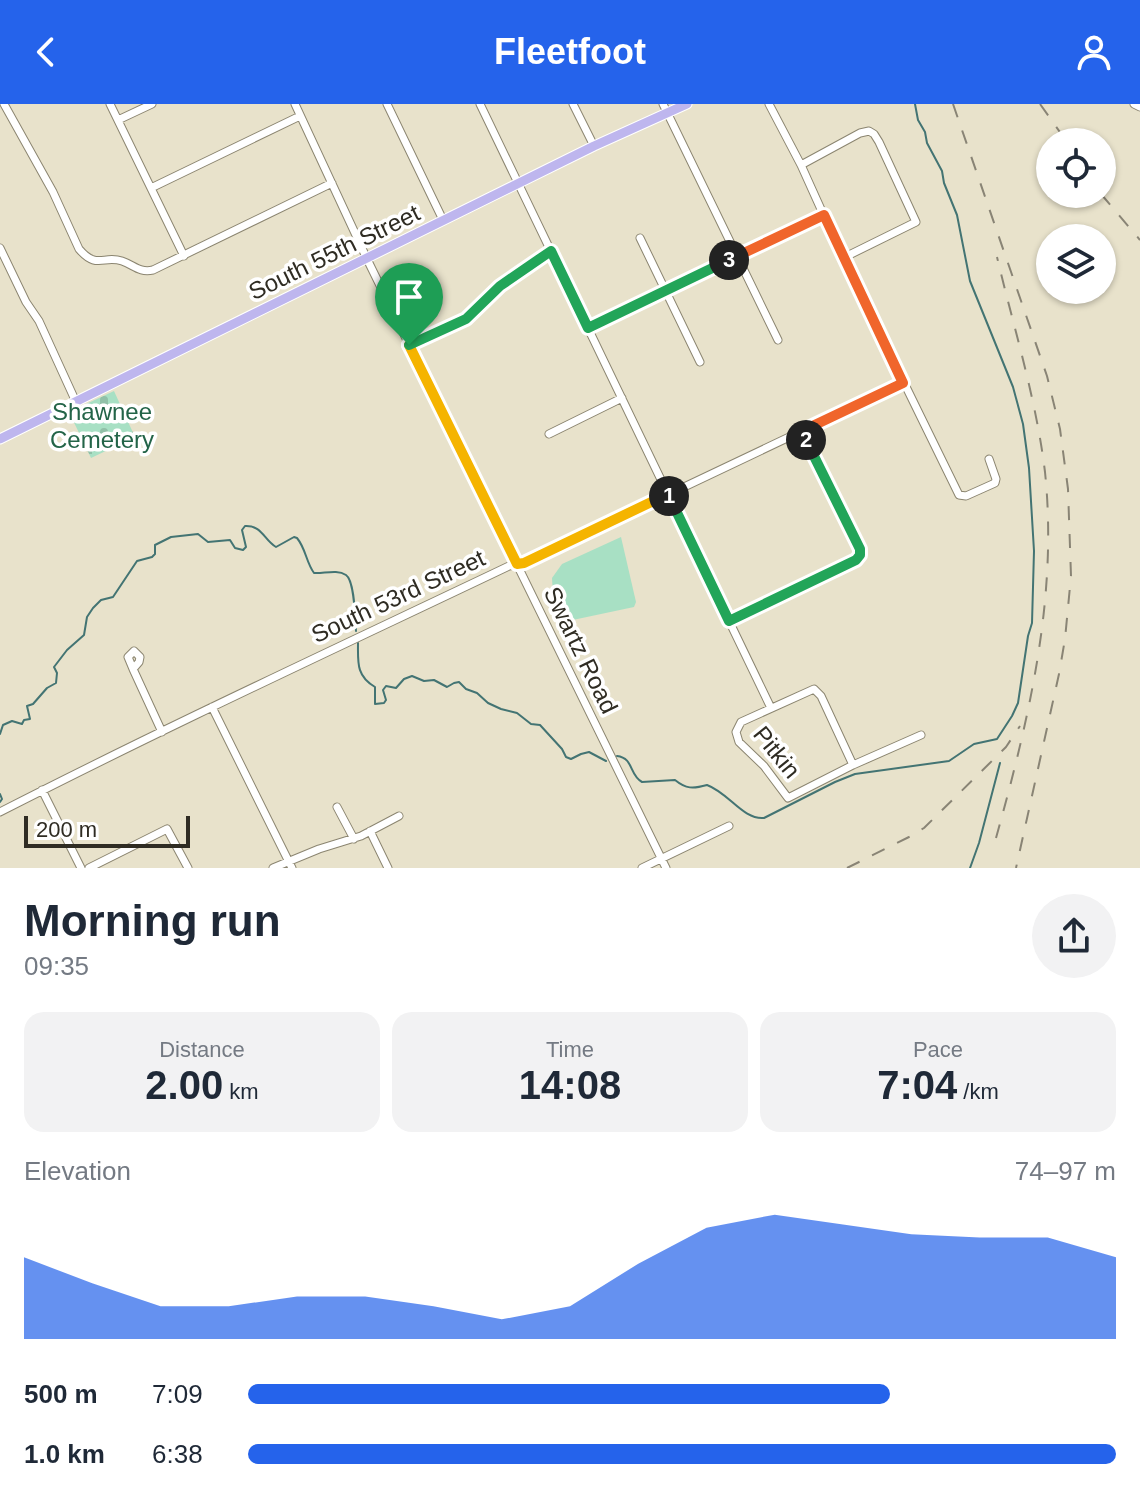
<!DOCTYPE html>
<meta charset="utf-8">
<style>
:root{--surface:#fff;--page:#f2f2f3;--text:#1f2937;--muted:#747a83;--accent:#2563eb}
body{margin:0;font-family:Arial,sans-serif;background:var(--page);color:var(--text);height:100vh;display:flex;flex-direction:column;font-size:30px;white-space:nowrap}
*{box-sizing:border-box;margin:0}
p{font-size:26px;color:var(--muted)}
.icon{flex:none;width:44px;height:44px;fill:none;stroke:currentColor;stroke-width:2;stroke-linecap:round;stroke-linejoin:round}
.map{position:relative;height:764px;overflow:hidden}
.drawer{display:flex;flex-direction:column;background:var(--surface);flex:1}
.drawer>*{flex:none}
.buttons{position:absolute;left:1036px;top:24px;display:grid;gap:16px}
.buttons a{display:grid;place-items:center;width:80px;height:80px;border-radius:50%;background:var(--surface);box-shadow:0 2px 6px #0004;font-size:40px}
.scale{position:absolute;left:24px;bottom:20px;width:166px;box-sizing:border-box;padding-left:8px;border:4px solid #2f2c23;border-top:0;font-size:22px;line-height:28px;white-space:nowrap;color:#2f2c23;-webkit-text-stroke:6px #fff;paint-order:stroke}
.pin{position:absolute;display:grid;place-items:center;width:68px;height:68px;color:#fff;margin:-82px -34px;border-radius:50% 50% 50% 0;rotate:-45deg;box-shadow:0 0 8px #0007}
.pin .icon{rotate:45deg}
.km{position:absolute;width:40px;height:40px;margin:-20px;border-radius:50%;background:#222;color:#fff;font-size:22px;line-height:40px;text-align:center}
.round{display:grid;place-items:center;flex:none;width:84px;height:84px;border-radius:42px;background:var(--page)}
.head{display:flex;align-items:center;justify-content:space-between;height:136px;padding:0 24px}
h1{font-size:44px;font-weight:700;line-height:60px}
.figures{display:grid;grid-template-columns:repeat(3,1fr);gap:12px;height:136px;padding:8px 24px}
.figures div{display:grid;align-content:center;border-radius:20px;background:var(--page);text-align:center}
.figures b{font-size:40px;font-weight:700}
.figures small{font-size:22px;font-weight:400}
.figures p{font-size:22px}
.chart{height:224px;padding:16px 24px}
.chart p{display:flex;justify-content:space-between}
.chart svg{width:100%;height:144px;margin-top:8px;fill:var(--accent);opacity:.7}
ul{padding:0 24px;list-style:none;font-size:26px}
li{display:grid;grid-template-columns:128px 96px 1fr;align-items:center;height:60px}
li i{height:20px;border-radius:10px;background:var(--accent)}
header{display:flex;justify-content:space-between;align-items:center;height:104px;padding:0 24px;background:var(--accent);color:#fff;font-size:36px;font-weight:700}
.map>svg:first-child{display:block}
.grass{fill:#a8e0c4}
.cemetery{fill:url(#cemetery-stones)}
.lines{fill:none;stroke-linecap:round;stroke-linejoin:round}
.stream{stroke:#437473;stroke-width:2}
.minor-casing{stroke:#8b8570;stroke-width:9}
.major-casing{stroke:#fff;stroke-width:11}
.minor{stroke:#fff;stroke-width:7}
.major{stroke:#beb6ee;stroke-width:9}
.rail{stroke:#898475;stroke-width:2;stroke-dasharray:14 14;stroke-linecap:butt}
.split-1-casing{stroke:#fff;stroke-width:16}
.split-2-casing{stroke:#fff;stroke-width:16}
.split-3-casing{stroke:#fff;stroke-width:16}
.split-4-casing{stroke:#fff;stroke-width:16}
.split-1{stroke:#f5b400;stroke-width:10}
.split-2{stroke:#22a559;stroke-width:10}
.split-3{stroke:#f0652b;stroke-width:10}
.split-4{stroke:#22a559;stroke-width:10}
.labels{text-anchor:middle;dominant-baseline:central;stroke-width:7;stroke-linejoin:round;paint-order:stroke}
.street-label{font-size:24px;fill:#2f2c23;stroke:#fff}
.park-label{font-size:24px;fill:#236448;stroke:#fff}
</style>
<header><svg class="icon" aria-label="back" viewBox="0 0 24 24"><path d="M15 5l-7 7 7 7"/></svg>Fleetfoot<svg class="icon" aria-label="person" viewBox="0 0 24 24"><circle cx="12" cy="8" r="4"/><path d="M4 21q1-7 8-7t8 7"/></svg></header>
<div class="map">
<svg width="1140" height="764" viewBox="0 0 1140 764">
<defs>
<pattern id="cemetery-stones" width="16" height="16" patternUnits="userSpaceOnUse" patternTransform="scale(2)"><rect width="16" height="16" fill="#a8e0c4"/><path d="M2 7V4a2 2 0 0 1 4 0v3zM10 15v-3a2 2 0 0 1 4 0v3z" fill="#91c0a8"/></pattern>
</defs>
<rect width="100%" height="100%" fill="#e8e2cb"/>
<!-- grass -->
<path class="grass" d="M621,433l15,65 -2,5 -66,14 -15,-28 -1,-15 10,-14z"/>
<!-- cemetery -->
<path class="cemetery" d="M114,287l21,46 -44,21 -22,-46z"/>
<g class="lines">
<!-- stream -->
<path class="stream" d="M358,539c0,19 -2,33 17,44v17l9,-1 2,-3 -3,-10 3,-4 10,2 8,-9 8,-3 12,5 10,-1 13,7 7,-4 5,-1 7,7 11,4 11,10 13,6 16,4 14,11 9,1 22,24 4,8 5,2 10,-5 8,-2 17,9
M0,630l3,-9 9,-4 10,3 2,-4 6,-1 -3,-13 6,-2 14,-16 9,-5 1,-10 -3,-6 13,-17 17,-15 3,-18 6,-9 8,-8 12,-3 24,-36 15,-4 3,-3v-9l16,-8 27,-3 10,8 22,-2 5,8 8,2 3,-3 -4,-17 3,-4c17,-1 19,14 31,21l18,-10 3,1c9,11 9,24 17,35 9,1 23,-4 32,2 9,6 9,45 10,56
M617,652c17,2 12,19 25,26l33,-2c11,9 18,9 32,5 22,8 36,35 57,33l71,-36 20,-8 94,-13 25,-17 23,-5 15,-23 6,-13 10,-67 4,-13 2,-72 -5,-83 -6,-44 -10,-37 -43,-106 -13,-66 -13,-32 -2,-12 -15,-28 -2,-11 -7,-12 -3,-16
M0,690l2,5 -2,3
M970,764l9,-25 21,-80"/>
<defs>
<path id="minor" d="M4,0l49,88 26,57c18,21 24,6 43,12 12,4 17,12 31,9l179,-87
M110,0l74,152
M295,0l72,155 299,609
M387,0l56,116
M480,0l291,604
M573,0l21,42
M663,0l115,236
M769,0l32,61 42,93 116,237 7,1 29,-13 1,-4 -7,-20
M1134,0l6,3
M118,16l34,-16
M801,61l59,-32 9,-2 5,3 5,8 37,80 -73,36
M151,84l149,-72
M640,134l60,124
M0,144l26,54 13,19 37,81
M588,224l236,-113
M409,241l60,-28 31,-31 51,-35
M549,330l73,-36
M729,517l127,-61 4,-5v-6l-58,-118
M134,547l6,6 -1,5 -6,7 -5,-12z
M133,565l29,63
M212,603l80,161
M853,661l-32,-69 -7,-7 -73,33 -5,10 3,10 25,24 24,32 65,-33 68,-30
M42,686l39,78
M337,703l17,32
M0,708c168,-86 339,-165 509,-246l15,-3 379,-180
M370,727l18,37
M89,764l78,-39 21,39
M273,764l46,-19 42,-13 38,-20
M642,764l87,-42"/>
<path id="major" d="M0,335l594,-293 93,-42"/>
</defs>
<!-- minor casing -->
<use href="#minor" class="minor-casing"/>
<!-- major casing -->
<use href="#major" class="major-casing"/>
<!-- minor -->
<use href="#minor" class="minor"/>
<!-- major -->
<use href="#major" class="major"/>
<!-- rail -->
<path class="rail" d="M953,0l94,272 13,53 8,60 3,87 -6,63 -6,35 -43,194
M1040,0l27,38
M1101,90l39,46
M996,734c33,-119 62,-241 49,-366 -9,-74 -31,-143 -48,-215
M847,764l62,-31 15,-9 82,-81 14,-21"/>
</g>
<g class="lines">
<defs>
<path id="split-1" d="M409,241l108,219 7,-1 144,-69 1,2"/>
<path id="split-2" d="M669,392l60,125 127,-61 4,-5v-6l-54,-109"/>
<path id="split-3" d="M729,156l95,-45 79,168 -101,48 4,9"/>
<path id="split-4" d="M409,241l57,-26 34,-33 51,-35 37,77 141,-68"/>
</defs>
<!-- split-1 casing -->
<use href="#split-1" class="split-1-casing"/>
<!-- split-2 casing -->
<use href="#split-2" class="split-2-casing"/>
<!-- split-3 casing -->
<use href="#split-3" class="split-3-casing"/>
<!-- split-4 casing -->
<use href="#split-4" class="split-4-casing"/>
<!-- split-1 -->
<use href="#split-1" class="split-1"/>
<!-- split-2 -->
<use href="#split-2" class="split-2"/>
<!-- split-3 -->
<use href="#split-3" class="split-3"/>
<!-- split-4 -->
<use href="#split-4" class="split-4"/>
</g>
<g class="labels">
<!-- street labels -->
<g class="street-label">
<text transform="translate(334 148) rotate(-26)">South 55th Street</text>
<text transform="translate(398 492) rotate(-25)">South 53rd Street</text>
<text transform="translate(581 546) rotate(64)">Swartz Road</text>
<text transform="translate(777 648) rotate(51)">Pitkin</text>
</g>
<!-- park labels -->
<g class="park-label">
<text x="102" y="307">Shawnee<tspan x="102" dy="28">Cemetery</tspan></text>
</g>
</g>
</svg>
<div class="buttons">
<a><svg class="icon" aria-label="locate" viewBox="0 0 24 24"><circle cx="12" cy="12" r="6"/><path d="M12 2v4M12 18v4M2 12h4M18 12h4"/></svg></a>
<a><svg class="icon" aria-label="layers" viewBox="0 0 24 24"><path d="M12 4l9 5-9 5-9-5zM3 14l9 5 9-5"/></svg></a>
</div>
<div class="scale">200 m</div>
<div class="pin" style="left:409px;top:241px;background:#1e9e55"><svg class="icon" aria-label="arrive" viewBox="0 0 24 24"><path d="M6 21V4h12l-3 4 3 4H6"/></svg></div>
<b class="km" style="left:669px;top:392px">1</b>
<b class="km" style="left:806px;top:336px">2</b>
<b class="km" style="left:729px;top:156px">3</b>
</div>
<section class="drawer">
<div class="head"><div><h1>Morning run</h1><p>09:35</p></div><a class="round"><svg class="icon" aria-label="share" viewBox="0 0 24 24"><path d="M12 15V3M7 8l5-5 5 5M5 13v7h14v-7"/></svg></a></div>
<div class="figures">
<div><p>Distance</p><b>2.00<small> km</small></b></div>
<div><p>Time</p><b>14:08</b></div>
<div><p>Pace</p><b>7:04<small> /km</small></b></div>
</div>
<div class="chart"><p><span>Elevation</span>74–97 m</p>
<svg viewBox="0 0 160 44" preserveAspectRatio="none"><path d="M0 44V19L10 27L20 34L30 34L40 31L50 31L60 34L70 38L80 34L90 21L100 10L110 6L120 9L130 12L140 13L150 13L160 19V44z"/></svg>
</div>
<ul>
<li><b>500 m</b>7:09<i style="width:74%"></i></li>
<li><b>1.0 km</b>6:38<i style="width:100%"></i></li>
</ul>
</section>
